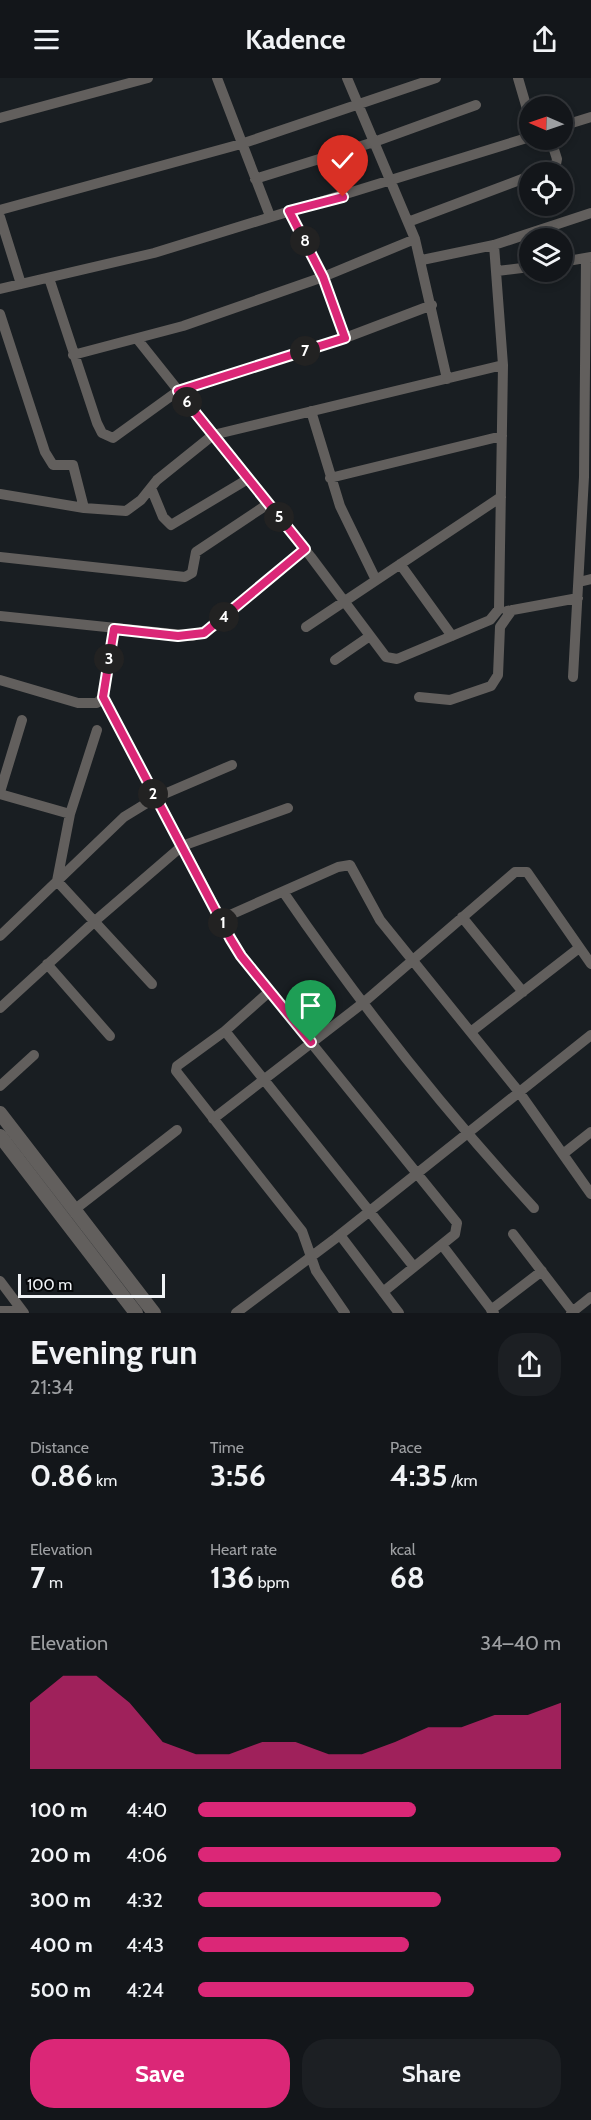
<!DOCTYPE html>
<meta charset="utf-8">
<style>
:root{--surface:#13161a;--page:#1c1f23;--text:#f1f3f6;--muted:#9d9fa2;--line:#323539;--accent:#db2777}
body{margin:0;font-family:Cabin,sans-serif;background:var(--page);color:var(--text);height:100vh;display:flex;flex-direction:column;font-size:22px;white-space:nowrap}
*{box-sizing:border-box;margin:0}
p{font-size:20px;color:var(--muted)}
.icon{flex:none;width:33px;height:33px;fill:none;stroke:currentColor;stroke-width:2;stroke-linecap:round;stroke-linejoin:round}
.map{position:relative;height:1235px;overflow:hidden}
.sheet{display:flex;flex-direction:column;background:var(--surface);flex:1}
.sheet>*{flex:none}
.needle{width:39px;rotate:272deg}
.buttons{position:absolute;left:519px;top:18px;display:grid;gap:12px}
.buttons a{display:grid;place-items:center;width:54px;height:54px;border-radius:50%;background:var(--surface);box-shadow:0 3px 9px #0003,0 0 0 2px var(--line);font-size:30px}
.scale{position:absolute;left:18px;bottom:15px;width:147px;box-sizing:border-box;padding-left:6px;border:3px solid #eff2f5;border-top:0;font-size:16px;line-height:21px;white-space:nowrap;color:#eff2f5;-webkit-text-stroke:4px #06080a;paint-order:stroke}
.pin{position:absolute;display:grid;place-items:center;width:51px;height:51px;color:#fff;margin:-62px -26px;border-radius:50% 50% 50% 0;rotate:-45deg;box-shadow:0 0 6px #0007}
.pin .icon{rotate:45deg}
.km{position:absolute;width:30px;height:30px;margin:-15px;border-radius:50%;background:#222;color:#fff;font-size:16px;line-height:30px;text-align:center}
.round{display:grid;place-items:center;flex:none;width:63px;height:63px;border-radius:24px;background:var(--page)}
.overview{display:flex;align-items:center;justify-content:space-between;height:102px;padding:0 30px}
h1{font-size:33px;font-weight:700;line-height:45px}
.metrics{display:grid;grid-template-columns:repeat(3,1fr);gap:9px;height:102px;padding:6px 30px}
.metrics div{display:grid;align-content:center}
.metrics b{font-size:30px;font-weight:700}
.metrics small{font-size:16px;font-weight:400}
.metrics p{font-size:16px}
.chart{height:168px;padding:12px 30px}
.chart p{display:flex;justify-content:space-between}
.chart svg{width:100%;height:108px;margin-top:6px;fill:var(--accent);opacity:.7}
.action{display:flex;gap:12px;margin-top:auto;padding:12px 30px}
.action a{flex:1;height:69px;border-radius:24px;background:var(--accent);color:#fff;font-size:24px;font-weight:700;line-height:69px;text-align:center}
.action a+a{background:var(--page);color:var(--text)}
ul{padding:0 30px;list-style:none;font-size:20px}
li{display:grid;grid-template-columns:96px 72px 1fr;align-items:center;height:45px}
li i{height:15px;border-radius:8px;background:var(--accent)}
header{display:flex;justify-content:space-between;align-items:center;height:78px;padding:0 30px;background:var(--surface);font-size:27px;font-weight:700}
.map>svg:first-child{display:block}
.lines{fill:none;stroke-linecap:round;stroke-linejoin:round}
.minor{stroke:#625f5d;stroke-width:10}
.tertiary{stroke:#625f5d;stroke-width:14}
.route-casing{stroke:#fff;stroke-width:12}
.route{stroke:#db2777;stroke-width:8}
</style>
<header><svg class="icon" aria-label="menu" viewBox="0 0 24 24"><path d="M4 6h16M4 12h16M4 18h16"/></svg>Kadence<svg class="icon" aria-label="share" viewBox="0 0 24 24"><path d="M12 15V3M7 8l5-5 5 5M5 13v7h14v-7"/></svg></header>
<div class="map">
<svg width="591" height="1235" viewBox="0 0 591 1235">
<rect width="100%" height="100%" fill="#191e22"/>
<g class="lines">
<!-- minor -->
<path class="minor" d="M217,0l53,138
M347,0l68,161 32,140
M518,0l12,41
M0,40l148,-40
M562,48l29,-9
M539,94l17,-8 1,-5 -6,-19
M255,101l119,-37 102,-37
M0,132l241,-66 195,-66
M289,133l34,66 22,61
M0,139l21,67
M408,144l122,-46
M422,182l72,-15 97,-32
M562,184l29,-5
M497,193l33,-4
M49,200l48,145 5,10 11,5 65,-47 167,-53 87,-33
M0,211l154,-36 376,-116
M0,236l45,138 8,13h20l11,43
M138,262l173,217 75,100 11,2 93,-39 9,-11 4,-244 -9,-120
M73,277l110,-29 140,-49 92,-38
M311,333l29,95 36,74
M330,400l172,-42
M151,410l12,29 8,8 77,-46
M0,416l84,14 42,3 15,-11 16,-20 56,-45 290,-70
M0,479l185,20 7,-4 4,-21 72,-48
M400,486l52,72
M579,504l12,-3
M507,533l71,-13
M0,538l193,20 20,-9 92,-78
M306,549l195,-130
M335,582l35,-24
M573,599l11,-200 2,-218
M0,602l78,23h19l6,-6 11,-68
M103,619l138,259 216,267 -2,11 -72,58
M419,619l31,3 41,-14 7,-11 2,-48 12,-17
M97,652l-27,84 -13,67 95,103
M0,714l22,-72
M0,716l70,20
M284,815c76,111 159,216 250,315
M462,839l61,75
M221,841l117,-52 12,-2 30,55 139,172 72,102
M0,858l124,-119 31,-19 77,-33
M47,886l63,72
M270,913l-45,40 -48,35 -1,5 126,160 14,40 29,42
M0,930l95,-87 87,-75 106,-38
M225,953l189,236
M472,953l107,-83
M0,1008l34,-31
M213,1041l150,-116 152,-131h12l64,92
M563,1076l28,-22
M74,1132l103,-80
M513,1156l60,78
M340,1157l59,78
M442,1167l52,68
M0,1203l24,32
M491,1232l51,-39
M0,1233h22
M236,1235l100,-75 255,-203
M571,1235l20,-16"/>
<!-- tertiary -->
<path class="tertiary" d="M0,1035l154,200
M0,1058l136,177"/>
</g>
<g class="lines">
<defs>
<path id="route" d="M311,964l-70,-86 -11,-18 -127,-241 11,-68 64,7 26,-3 101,-84 -127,-158 167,-53 -22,-61 -34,-66 54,-14"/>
</defs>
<!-- route casing -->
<use href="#route" class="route-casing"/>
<!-- route -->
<use href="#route" class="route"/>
</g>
</svg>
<div class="buttons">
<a><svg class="needle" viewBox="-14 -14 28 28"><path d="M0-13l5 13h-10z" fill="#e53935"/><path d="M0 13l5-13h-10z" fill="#9d9fa2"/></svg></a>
<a><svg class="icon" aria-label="locate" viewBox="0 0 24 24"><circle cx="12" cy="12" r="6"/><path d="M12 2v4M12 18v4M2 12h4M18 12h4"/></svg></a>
<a><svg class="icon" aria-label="layers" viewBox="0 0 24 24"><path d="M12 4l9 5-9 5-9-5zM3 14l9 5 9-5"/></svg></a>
</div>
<div class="scale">100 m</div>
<div class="pin" style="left:311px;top:964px;background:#1e9e55"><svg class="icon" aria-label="arrive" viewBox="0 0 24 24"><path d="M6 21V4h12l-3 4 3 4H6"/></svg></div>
<div class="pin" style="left:343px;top:119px;background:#d93025"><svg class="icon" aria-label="check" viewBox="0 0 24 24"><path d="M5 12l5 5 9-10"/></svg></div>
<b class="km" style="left:223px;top:845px">1</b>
<b class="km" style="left:153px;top:716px">2</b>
<b class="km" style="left:109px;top:581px">3</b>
<b class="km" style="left:224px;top:539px">4</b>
<b class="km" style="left:279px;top:439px">5</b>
<b class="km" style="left:187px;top:324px">6</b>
<b class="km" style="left:305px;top:273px">7</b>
<b class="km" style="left:305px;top:163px">8</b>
</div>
<section class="sheet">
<div class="overview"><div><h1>Evening run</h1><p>21:34</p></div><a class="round"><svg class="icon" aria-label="share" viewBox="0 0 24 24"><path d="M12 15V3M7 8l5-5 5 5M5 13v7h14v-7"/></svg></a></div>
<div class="metrics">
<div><p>Distance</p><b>0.86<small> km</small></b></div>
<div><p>Time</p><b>3:56</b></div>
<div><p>Pace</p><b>4:35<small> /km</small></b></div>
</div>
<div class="metrics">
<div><p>Elevation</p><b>7<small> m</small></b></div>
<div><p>Heart rate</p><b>136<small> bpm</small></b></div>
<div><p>kcal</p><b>68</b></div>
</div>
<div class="chart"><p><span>Elevation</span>34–40 m</p>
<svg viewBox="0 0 160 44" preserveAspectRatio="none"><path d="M0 44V17L10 6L20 6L30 17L40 33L50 38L60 38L70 33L80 33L90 38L100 38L110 33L120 27L130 27L140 22L150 22L160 17V44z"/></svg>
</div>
<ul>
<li><b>100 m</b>4:40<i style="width:60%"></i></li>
<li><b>200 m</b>4:06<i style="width:100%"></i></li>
<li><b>300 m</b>4:32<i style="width:67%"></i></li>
<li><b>400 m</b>4:43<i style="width:58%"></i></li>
<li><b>500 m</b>4:24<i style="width:76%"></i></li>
</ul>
<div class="action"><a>Save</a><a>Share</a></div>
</section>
